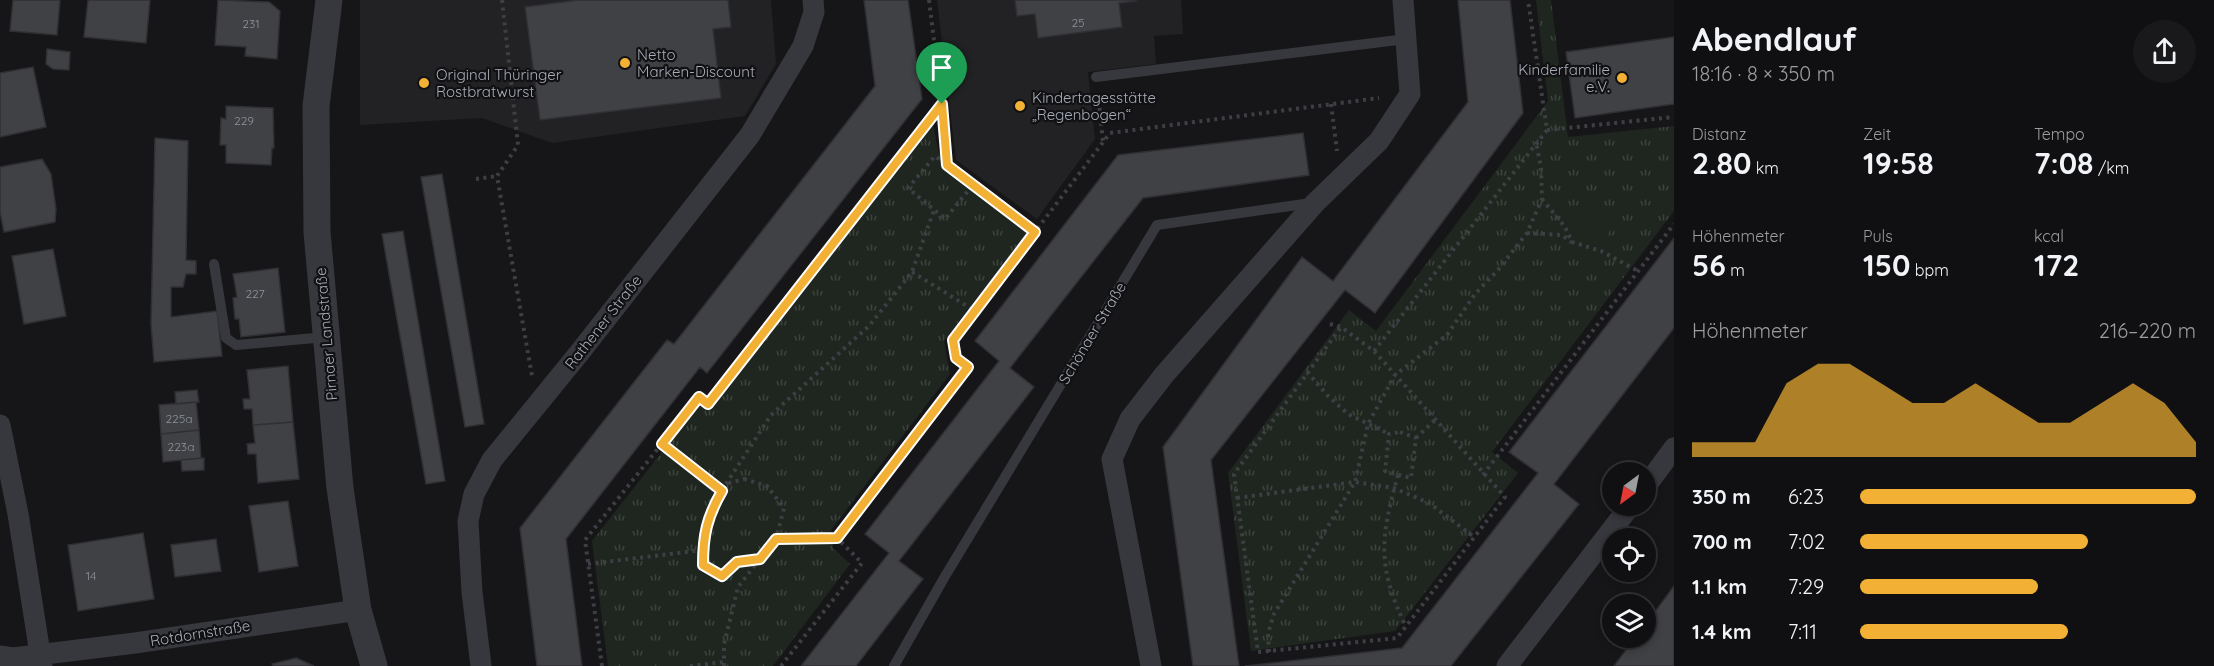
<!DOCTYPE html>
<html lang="de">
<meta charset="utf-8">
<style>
:root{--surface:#101012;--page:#19191b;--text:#f1f3f6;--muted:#9c9d9f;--line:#303032;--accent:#f2b134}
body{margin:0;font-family:Quicksand,sans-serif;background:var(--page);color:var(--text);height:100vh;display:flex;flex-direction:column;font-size:22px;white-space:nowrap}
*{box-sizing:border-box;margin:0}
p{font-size:20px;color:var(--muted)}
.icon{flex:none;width:33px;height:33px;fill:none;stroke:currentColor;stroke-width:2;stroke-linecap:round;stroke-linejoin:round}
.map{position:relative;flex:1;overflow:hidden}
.details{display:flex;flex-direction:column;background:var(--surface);width:540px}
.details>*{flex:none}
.needle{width:39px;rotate:212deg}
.fabs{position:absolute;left:1602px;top:462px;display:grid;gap:12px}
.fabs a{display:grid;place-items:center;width:54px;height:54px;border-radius:50%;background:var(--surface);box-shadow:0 3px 9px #0003,0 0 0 2px var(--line);font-size:30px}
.pin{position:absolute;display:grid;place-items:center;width:51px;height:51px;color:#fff;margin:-62px -26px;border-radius:50% 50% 50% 0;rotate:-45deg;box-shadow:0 0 6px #0007}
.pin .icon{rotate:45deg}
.round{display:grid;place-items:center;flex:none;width:63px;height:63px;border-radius:32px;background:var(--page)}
.headline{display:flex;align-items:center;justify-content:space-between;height:102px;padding:0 18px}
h1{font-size:33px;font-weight:700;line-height:45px}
.figures{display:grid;grid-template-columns:repeat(3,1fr);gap:9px;height:102px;padding:6px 18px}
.figures div{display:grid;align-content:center}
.figures b{font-size:30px;font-weight:700}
.figures small{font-size:16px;font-weight:400}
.figures p{font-size:16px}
.chart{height:168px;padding:12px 18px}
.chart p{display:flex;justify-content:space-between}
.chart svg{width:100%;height:108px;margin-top:6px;fill:var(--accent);opacity:.7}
ul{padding:0 18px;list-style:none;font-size:20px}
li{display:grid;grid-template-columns:96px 72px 1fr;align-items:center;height:45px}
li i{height:15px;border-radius:8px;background:var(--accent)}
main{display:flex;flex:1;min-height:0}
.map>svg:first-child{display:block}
.built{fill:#222225}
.grass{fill:url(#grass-tufts)}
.green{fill:#1e261f}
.building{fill:#404145;stroke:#303034;stroke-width:1.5}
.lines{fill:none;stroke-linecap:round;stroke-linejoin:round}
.path{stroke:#3d3f44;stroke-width:4;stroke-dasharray:3 4.5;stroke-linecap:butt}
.service{stroke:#37383d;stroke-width:10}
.minor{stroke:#37383d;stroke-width:21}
.tertiary{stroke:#37383d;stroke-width:27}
.route-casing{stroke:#fff;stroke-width:12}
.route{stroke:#f2b134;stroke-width:8}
.poi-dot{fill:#f2b134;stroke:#111113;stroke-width:2}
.labels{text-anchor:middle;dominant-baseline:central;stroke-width:4.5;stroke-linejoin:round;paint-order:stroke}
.number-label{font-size:12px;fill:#8e929b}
.poi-label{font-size:15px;fill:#a8adb8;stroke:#111113;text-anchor:start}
.street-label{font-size:15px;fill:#a8adb8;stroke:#111113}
</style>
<main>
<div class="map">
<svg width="1674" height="666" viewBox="0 0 1674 666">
<defs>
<pattern id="grass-tufts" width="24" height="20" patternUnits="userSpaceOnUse" patternTransform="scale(1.5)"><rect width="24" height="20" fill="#1e261f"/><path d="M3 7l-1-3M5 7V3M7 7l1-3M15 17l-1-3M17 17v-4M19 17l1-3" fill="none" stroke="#3c433d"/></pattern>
</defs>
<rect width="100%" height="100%" fill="#161618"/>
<!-- built -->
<path class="built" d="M360,0h411l5,64 -31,52 -193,27 -70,-25 -122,7z
M937,0h244l2,34 -29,2 2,28 -68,8 7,67 -58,80 -81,-59z"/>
<!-- grass -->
<path class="grass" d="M1536,0h15l17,137 106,-11v85l-182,241 26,21 -123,158 -144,20 -23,-178 121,-163 27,21 172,-230z
M932,117l6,34 89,82 -83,108 6,33 -119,156 2,18 17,16 -77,102h-165l-16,-125 107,-136 15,2z"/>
<!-- green -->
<path class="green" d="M1590,210l16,8 4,12 -9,21 -10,6h-12l-12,-8 -5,-14 3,-8z"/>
<!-- building -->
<path class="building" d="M13,0h47l-3,35 -47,-4z
M88,0h62l-4,43 -62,-6z
M218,0l51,2 11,9 -3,48 -32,-3 1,-9 -31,-2z
M578,0h150l3,27 -18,2 8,69 -181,22 -15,-113z
M864,0h44l14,99 -215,274 -7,-6 -134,172 16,127h-45l-17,-138 147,-188 7,4 201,-258z
M1015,0h121v1l-17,2 3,24 -84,11 -3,-24 -18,2z
M1458,0h52l13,113 -148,200 -30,-23 -134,170 28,206h-46l-30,-219 139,-190 31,24 135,-179z
M1674,37v67l-99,14 -9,-66z
M47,49l23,3 -1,18 -16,-1 -7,-5z
M33,67l13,60 -46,10v-64z
M226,106l47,2 1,40h-2l-1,17 -45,-2v-18h-6l1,-27 5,1z
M1303,133l6,42 -166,23 -133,170 24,19 -135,174 24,18 -67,87h-55l88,-113 -24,-19 134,-173 -24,-20 143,-186z
M155,138l33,3 -2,119 10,1v13h-10l-3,13h-12v30l46,-6 5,45 -68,6 -3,-38z
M42,159l9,15 5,35 -1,13 -51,10 -4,-20v-45z
M442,174l42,250 -19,3 -44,-250z
M403,231l42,250 -19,3 -44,-250z
M1674,238v90l-120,156 25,20 -128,162h-206l157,-18 136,-175 -29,-21z
M53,249l13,67 -42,8 -12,-68z
M278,268l7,64 -44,5 -2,-18h-4l-2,-21 4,-1 -4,-23z
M288,366l5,56 -40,3 -1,-16h-8l-1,-10h7l-3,-29z
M197,390l2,12 -23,2 -1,-12z
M196,402l3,28 -38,4 -2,-29z
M293,422l6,57 -41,4 -2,-29h-8l-1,-10 8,-1 -2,-18z
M199,430l2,28 -38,4 -2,-28z
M204,458v12l-22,1 -1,-11z
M288,501l10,65 -39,6 -10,-66z
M143,533l11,66 -76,12 -10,-66z
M216,539l5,32 -46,6 -4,-32z
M1674,586v80h-60l21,-28h11v-14z
M296,658l18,8h-41l-1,-2z"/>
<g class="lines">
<!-- path -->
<path class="path" d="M502,0l16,145 -21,31 35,200
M929,0l13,104
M1098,93l5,49
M1331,104l6,47
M1547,130l127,-13
M476,179l21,-3
M972,186l-27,33 -37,-31 27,-32 37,30 63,46
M1542,199l23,28 7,15 29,9 37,20
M1527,233l35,2 9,7
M912,272l63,39
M1330,324l11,3 33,24 131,146 -108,141 -139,14 -24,-178 107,-147
M1374,351l173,-221 -19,-130
M1307,372l21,24 20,18 41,20
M1400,432l16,6 -5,40 -26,-7 4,-37z
M1416,438l19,-18
M661,444l61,47
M1398,475c-18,64 -21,91 8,152
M1483,475l191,-251
M744,479l23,7 17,22 -8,31 -16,20 -23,4 -16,13 -18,-11c0,-34 6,-51 23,-81z
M726,484l45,-69 98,-89 43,-54 22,-62
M1237,498l118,-16 39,6 35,15 45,34
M776,539l61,-1
M588,564l115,-14
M1269,652l-1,-19 6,-19 81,-132 13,-58 27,-49 52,-40 28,-41 23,-24 29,-37 15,-34 -1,-31 -5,-26
M602,666l-17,-126 114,-143 9,7 234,-300 5,61
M690,666l34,-4
M724,666v-22l14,-57 21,-27
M781,666l81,-103 -25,-25 131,-171 -12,-9 -3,-18 157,-207 269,-35"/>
<!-- service -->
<path class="service" d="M1096,77l310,-38
M214,264l12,74 10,7 90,-8
M894,666l50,-88 213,-353 154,-22"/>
<!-- minor -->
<path class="minor" d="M0,425l18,89 24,152
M1646,486l28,-38
M0,656l13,2 122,-15 223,-33
M481,666l-9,-74 -4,-71 6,-27 18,-34 88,-108 170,-217 53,-89 11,-34 -1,-12
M1151,666l-39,-207 18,-40 34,-44 151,-172 64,-62 31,-47 -7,-94
M1507,666l123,-160"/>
<!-- tertiary -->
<path class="tertiary" d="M329,0l-13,106 1,126 23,256 18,122 16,56"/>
</g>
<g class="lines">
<defs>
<path id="route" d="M942,104l5,61 88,67 -82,108 3,18 12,9 -131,171 -61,1 -16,20 -23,3 -15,14 -19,-11c0,-30 4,-48 19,-74l-60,-47 37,-47 9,7z"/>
</defs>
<!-- route casing -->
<use href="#route" class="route-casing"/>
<!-- route -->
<use href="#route" class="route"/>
</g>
<!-- markers -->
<g class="poi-dot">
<circle cx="625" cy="63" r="6"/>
<circle cx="1622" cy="78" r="6"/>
<circle cx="424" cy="83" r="6"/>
<circle cx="1020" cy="106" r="6"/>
</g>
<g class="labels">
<!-- number labels -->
<g class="number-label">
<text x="1078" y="22">25</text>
<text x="251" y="23">231</text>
<text x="244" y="120">229</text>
<text x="255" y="293">227</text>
<text x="179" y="418">225a</text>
<text x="181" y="446">223a</text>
<text x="91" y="575">14</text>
</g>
<!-- poi labels -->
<g class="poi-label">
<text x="637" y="54">Netto<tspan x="637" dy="17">Marken-Discount</tspan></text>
<text x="1610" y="69" text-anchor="end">Kinderfamilie<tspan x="1610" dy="17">e.V.</tspan></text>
<text x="436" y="74">Original Thüringer<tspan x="436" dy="17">Rostbratwurst</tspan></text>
<text x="1032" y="97">Kindertagesstätte<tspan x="1032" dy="17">„Regenbogen“</tspan></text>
</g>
<!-- street labels -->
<g class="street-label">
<text transform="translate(603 322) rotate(-52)">Rathener Straße</text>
<text transform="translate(1092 333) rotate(-59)">Schönaer Straße</text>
<text transform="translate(326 334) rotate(-95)">Pirnaer Landstraße</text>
<text transform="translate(200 633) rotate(-9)">Rotdornstraße</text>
</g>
</g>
</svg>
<div class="fabs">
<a><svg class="needle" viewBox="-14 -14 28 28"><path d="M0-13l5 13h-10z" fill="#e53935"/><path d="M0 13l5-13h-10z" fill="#9c9d9f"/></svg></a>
<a><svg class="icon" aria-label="locate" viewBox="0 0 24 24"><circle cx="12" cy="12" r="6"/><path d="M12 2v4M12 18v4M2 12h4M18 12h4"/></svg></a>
<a><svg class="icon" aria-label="layers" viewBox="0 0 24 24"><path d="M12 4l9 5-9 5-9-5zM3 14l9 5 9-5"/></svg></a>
</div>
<div class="pin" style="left:942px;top:104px;background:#1e9e55"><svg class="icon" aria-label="arrive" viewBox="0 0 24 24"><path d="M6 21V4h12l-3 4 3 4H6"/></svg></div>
</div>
<section class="details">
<div class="headline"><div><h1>Abendlauf</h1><p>18:16 · 8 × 350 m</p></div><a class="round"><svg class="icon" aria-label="share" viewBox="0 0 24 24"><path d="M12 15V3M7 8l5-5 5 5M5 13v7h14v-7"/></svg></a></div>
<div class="figures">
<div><p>Distanz</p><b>2.80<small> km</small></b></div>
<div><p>Zeit</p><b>19:58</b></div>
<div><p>Tempo</p><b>7:08<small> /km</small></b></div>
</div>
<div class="figures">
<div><p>Höhenmeter</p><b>56<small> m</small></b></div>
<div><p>Puls</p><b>150<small> bpm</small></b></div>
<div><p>kcal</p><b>172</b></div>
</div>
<div class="chart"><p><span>Höhenmeter</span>216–220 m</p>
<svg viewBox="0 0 160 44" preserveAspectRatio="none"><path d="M0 44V38L10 38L20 38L30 14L40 6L50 6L60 14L70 22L80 22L90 14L100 22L110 30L120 30L130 22L140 14L150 22L160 38V44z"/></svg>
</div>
<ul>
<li><b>350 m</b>6:23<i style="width:100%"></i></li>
<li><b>700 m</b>7:02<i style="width:68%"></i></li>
<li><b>1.1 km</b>7:29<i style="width:53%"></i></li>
<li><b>1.4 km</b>7:11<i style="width:62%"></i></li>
</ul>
</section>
</main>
